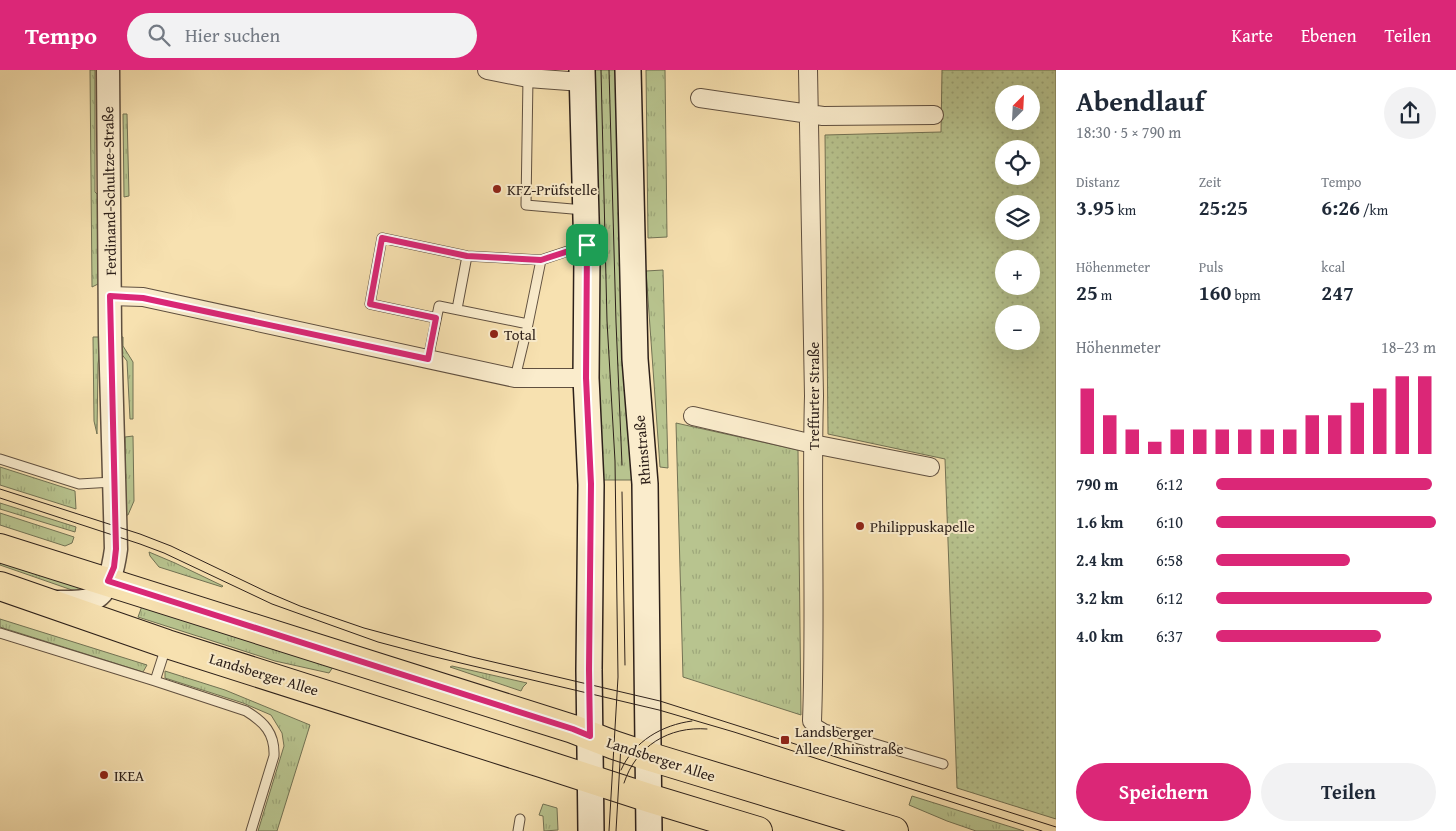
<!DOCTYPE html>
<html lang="de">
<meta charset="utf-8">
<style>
:root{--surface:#fff;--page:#f2f2f3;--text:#1f2937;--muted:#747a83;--accent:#db2777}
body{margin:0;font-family:"Gentium Book Plus",serif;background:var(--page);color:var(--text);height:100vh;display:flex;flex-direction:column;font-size:19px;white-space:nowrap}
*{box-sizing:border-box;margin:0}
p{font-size:16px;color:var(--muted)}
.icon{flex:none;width:28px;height:28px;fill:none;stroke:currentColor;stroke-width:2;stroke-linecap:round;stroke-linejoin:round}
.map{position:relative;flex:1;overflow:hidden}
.side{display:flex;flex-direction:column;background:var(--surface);width:400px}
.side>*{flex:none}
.needle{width:32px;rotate:24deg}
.tools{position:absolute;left:995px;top:15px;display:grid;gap:10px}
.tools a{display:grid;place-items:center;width:45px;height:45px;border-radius:50%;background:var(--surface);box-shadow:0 5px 20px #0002;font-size:25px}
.pin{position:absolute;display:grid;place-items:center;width:42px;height:42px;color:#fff;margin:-21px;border-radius:10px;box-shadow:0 2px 8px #0006}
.round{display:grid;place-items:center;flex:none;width:52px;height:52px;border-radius:26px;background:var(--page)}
.overview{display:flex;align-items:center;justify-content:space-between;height:85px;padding:0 20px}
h1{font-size:28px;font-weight:800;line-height:38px}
.figures{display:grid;grid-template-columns:repeat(3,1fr);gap:8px;height:85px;padding:5px 20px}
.figures div{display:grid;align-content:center}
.figures b{font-size:21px;font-weight:800}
.figures small{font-size:14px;font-weight:400}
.figures p{font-size:14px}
.chart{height:140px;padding:10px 20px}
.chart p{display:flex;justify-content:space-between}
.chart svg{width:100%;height:90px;margin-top:5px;stroke:var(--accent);stroke-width:6}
.primary-button{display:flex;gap:10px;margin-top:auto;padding:10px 20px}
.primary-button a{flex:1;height:58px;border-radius:30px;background:var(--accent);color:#fff;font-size:20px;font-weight:800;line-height:58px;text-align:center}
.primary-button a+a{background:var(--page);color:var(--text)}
ul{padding:0 20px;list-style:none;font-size:16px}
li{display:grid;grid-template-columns:80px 60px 1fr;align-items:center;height:38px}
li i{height:12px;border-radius:6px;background:var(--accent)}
header{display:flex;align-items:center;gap:30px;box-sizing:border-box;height:70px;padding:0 25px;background:var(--accent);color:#fff}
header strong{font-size:24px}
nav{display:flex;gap:28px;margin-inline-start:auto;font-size:18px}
.search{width:350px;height:45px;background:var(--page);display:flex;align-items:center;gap:12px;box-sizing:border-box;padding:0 18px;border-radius:28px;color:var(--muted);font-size:19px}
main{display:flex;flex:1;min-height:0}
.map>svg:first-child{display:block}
.grass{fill:url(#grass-tufts);stroke:#727254}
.park{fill:url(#park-dots);stroke:#727254;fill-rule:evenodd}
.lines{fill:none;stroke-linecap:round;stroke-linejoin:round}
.service-casing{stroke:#605040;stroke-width:11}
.minor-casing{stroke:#605040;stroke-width:20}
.tertiary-casing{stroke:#605040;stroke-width:25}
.secondary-casing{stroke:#2d201a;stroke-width:28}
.primary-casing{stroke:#2d201a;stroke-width:30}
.service{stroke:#faeccc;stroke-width:9}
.minor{stroke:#faeccc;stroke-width:18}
.tertiary{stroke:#faeccc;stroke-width:22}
.secondary{stroke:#faeccc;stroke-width:25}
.primary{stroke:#f7e1b0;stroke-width:28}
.tram{stroke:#2d201a;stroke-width:1}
.route-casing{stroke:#fff;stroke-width:10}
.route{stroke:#db2777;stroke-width:6}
.poi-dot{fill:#8f2418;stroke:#faeccc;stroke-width:2}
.labels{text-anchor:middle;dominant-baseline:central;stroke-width:4;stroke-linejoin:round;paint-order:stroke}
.poi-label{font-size:15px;fill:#2d201a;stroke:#faeccc;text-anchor:start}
.street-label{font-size:15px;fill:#2d201a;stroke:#faeccc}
</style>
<header>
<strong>Tempo</strong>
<div class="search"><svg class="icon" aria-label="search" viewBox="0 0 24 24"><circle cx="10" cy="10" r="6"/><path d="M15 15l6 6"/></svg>Hier suchen</div>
<nav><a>Karte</a><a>Ebenen</a><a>Teilen</a></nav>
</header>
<main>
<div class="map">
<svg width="1056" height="761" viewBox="0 0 1056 761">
<defs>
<pattern id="grass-tufts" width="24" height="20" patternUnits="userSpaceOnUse" patternTransform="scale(1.25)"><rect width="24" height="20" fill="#b8c48f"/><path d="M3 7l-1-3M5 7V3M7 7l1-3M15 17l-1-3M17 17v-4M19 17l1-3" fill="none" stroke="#9ea87b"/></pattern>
<pattern id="park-dots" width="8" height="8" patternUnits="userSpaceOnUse" patternTransform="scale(1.25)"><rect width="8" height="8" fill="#b8c48f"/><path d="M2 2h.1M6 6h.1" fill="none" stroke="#9ea87b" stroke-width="1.8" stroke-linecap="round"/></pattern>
</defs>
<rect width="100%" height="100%" fill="#f7e1b0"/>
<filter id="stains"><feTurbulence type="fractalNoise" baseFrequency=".004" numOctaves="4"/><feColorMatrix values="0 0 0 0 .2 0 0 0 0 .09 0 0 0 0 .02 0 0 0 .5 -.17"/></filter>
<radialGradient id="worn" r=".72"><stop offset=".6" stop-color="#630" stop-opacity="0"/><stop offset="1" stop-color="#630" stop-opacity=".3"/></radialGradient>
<!-- grass -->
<path class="grass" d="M90,0h5v122l6,6 1,84 -10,5z
M591,0h29l15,410h-37z
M646,0h19l2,167 -19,1z
M123,44h4l2,82 -5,1z
M663,200l5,198 -8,-1 -14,-196z
M93,267h9l-4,27 -1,70 -3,-13z
M120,267h3v9l10,16v57h-3l-3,-58 -7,-9z
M676,353l122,27 3,265 -118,-38z
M133,366l1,65 -6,14h-2l-1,-78z
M0,397l75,24 1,18 -76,-24z
M0,433l76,24 -1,5 -75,-23z
M0,443l74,24 -2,6 -7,3 -65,-21z
M149,482l26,11 48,23 -1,1 -63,-20 -9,-11z
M0,490l88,28 -5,4 -11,-2 -72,-25z
M142,536l191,61 -4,6 -54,-12 -137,-44z
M0,549l147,46 -4,7 -143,-45z
M452,596l75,17 -4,4 -2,4 -71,-24z
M165,601l60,19 85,35 -33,106h-19l26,-85 -2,-13 -11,-18 -28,-12 -78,-25z
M912,726l112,35h-48l-29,-10 -38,-16z
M543,734l14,4 1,22 -14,1 -1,-15 -4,-1z"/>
<!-- park -->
<path class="park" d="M942,0h114v749l-99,-31 -12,-329 -117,-25 -3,-299 116,-3zM1004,24h27v27h-27zM1004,79h27v27h-27zM1004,134h27v27h-27zM1004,189h27v27h-27zM1004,244h27v27h-27z"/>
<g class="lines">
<defs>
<path id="service" d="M528,8l-2,127 58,5
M457,239l10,-53
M436,248l-66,-14 12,-66 85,18 74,4 45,-15
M528,254l13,-64
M428,289l11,-53 89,18 -13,54
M0,389l79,25 34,-2
M0,563l155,48 11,-34
M155,611l91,30c18,11 29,22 28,45l-23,75
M812,651l13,8 118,35
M518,761l2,-12"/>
<path id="minor" d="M487,0l41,8 54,4
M808,0l6,326c-3,109 2,217 -2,325
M700,28l123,18 111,-1
M110,226l33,1 372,81h71
M693,346l120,28 117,23"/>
<path id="tertiary" d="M53,532c13,0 28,1 39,-3 17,-5 22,-35 24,-50l-6,-216 -2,-263"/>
<path id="secondary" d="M582,0l5,185 -1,123 5,107 -2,185 2,161
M628,0l7,289 10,125 4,347"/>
<path id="primary" d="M0,478l573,181 41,16 27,9 253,77
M0,516l167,58 374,119 108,35 109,33"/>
</defs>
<!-- service casing -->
<use href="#service" class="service-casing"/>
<!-- minor casing -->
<use href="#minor" class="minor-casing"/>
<!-- tertiary casing -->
<use href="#tertiary" class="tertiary-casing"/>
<!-- secondary casing -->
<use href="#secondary" class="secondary-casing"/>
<!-- primary casing -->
<use href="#primary" class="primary-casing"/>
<!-- service -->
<use href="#service" class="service"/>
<!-- minor -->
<use href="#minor" class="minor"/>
<!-- tertiary -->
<use href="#tertiary" class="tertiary"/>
<!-- secondary -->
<use href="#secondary" class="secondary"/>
<!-- primary -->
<use href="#primary" class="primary"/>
<!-- tram -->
<path class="tram" d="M601,0l6,251 8,140 3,216 -9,154
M609,0l7,252 6,143
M0,419l140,45 31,12 96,46 33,14 64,22 108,29 188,44 396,126
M622,422l3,173
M0,428l140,46 24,9 108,51 106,38 53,14 228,54 75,22 308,99
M621,700c13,-29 41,-45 71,-49
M624,713c12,-37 45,-57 83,-54
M616,761l5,-86"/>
</g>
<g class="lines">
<defs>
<path id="route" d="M382,168l85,18 74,4 46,-15 -1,133 5,106 -2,186 1,66 -17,-7 -465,-148 6,-14 2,-18 -6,-253 33,2 285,61 8,-41 -66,-14z"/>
</defs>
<!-- route casing -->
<use href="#route" class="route-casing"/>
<!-- route -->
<use href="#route" class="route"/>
</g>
<!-- markers -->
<g class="poi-dot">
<circle cx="497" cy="119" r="5"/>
<circle cx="494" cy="264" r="5"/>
<circle cx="860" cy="456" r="5"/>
<rect x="780" y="665" width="10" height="10" rx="2.5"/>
<circle cx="104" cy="705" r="5"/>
</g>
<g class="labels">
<!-- poi labels -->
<g class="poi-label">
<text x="507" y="119">KFZ-Prüfstelle</text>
<text x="504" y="264">Total</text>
<text x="870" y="456">Philippuskapelle</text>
<text x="795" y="661">Landsberger<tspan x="795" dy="17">Allee/Rhinstraße</tspan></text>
<text x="114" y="705">IKEA</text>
</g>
<!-- street labels -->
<g class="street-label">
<text transform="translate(109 121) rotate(-91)">Ferdinand-Schultze-Straße</text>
<text transform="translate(813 326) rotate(-90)">Treffurter Straße</text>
<text transform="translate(642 380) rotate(-95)">Rhinstraße</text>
<text transform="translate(264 604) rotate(17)">Landsberger Allee</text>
<text transform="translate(661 689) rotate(18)">Landsberger Allee</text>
</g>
</g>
<rect width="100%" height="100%" filter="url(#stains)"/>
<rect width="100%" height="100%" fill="url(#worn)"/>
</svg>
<div class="tools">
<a><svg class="needle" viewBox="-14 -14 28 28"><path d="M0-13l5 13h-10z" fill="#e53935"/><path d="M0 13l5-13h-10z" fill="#747a83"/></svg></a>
<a><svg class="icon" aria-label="locate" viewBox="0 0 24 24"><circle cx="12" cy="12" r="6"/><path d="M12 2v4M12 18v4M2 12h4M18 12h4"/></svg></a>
<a><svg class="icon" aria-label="layers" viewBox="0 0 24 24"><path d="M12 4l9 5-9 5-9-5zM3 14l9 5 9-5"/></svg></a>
<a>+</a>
<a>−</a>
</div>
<div class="pin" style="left:587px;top:175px;background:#1e9e55"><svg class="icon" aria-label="arrive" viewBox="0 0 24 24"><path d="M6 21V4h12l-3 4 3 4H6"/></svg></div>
</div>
<section class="side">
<div class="overview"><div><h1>Abendlauf</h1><p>18:30 · 5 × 790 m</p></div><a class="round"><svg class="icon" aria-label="share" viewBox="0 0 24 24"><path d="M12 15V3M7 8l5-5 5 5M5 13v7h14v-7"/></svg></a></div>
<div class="figures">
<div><p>Distanz</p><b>3.95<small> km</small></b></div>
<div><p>Zeit</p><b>25:25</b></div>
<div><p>Tempo</p><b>6:26<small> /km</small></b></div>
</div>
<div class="figures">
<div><p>Höhenmeter</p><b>25<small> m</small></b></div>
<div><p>Puls</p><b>160<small> bpm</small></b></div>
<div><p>kcal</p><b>247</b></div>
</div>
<div class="chart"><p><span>Höhenmeter</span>18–23 m</p>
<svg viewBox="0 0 160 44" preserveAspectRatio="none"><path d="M5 44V12M15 44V25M25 44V32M35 44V38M45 44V32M55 44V32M65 44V32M75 44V32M85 44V32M95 44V32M105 44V25M115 44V25M125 44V19M135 44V12M145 44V6M155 44V6"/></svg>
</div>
<ul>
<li><b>790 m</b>6:12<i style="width:98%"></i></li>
<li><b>1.6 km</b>6:10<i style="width:100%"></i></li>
<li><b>2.4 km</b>6:58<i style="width:61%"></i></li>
<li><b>3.2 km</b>6:12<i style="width:98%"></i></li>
<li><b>4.0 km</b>6:37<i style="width:75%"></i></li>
</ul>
<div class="primary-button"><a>Speichern</a><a>Teilen</a></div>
</section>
</main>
